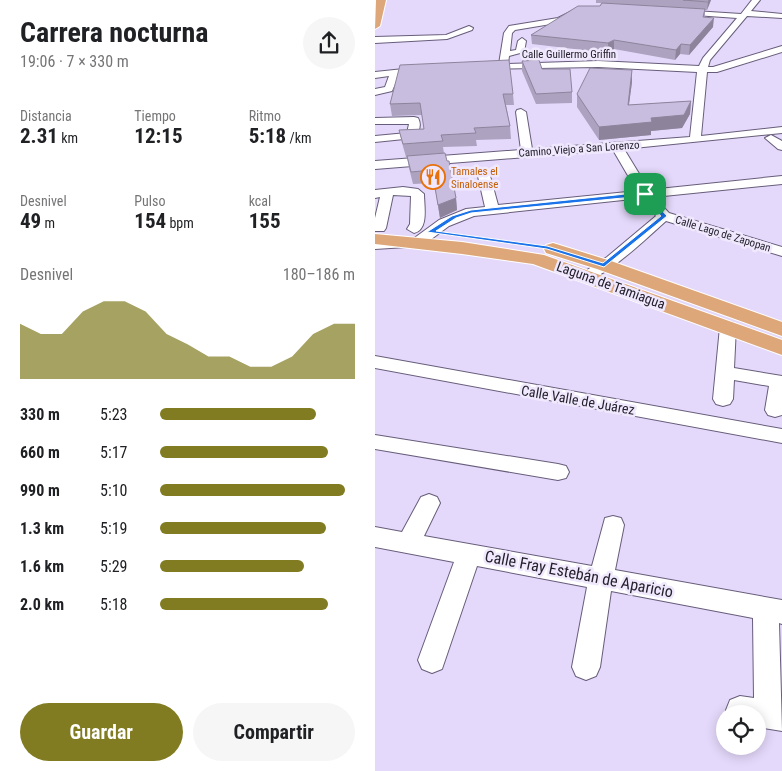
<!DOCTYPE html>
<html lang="es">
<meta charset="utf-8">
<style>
:root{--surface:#fff;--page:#f6f6f6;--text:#202124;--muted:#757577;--accent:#817b21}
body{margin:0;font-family:"Roboto Condensed",sans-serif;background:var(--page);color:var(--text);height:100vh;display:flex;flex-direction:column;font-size:19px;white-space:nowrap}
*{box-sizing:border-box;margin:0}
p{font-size:16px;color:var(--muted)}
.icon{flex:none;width:28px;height:28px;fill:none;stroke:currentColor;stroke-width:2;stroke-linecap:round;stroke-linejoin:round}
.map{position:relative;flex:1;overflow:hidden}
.drawer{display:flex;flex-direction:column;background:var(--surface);width:375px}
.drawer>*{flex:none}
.buttons{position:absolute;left:341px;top:705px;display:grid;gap:10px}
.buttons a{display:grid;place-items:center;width:50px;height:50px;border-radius:50%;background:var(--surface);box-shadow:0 2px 12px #0003;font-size:25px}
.pin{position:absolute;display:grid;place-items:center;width:42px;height:42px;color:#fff;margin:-21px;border-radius:10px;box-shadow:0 2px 8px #0006}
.round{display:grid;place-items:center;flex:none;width:52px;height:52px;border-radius:26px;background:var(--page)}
.headline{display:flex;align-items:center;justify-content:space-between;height:85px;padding:0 20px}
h1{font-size:28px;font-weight:700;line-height:38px}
.stats{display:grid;grid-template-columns:repeat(3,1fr);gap:8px;height:85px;padding:5px 20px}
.stats div{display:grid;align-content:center}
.stats b{font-size:21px;font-weight:700}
.stats small{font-size:14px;font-weight:400}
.stats p{font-size:14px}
.chart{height:140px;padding:10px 20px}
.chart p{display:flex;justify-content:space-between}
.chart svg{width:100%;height:90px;margin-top:5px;fill:var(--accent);opacity:.7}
.action{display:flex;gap:10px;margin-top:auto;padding:10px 20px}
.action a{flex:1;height:58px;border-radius:30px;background:var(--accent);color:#fff;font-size:20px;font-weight:700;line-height:58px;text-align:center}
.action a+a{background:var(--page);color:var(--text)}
ul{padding:0 20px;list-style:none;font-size:16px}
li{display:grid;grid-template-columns:80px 60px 1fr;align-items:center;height:38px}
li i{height:12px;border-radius:6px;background:var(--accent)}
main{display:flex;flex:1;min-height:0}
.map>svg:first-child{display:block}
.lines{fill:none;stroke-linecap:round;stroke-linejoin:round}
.minor-casing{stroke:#675d7a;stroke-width:2}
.major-casing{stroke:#fff;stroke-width:2}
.minor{fill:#fff;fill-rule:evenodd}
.major{fill:#dda77a;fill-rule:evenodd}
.wall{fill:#ada3c0}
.shaded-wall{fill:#8d849c}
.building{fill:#c9bddf;stroke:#8d849c}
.route{fill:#1a73e8;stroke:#fff;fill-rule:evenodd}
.labels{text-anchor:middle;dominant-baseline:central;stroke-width:5;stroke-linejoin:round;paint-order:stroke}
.far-street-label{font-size:11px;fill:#24202c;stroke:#f0e9fe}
.far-food-label{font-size:11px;fill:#c56008;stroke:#f0e9fe;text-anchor:start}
.street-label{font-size:14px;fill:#24202c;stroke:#f0e9fe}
.near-street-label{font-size:16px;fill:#24202c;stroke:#f0e9fe}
</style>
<main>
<section class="drawer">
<div class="headline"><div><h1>Carrera nocturna</h1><p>19:06 · 7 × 330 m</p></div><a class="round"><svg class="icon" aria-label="share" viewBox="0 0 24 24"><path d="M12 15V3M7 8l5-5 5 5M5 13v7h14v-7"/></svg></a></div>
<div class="stats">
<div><p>Distancia</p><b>2.31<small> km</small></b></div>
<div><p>Tiempo</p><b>12:15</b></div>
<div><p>Ritmo</p><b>5:18<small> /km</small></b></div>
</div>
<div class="stats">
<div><p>Desnivel</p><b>49<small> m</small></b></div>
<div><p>Pulso</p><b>154<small> bpm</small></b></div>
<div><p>kcal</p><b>155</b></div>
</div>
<div class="chart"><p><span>Desnivel</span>180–186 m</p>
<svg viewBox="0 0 160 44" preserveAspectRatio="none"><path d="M0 44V17L10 22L20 22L30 11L40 6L50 6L60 11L70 22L80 27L90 33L100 33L110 38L120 38L130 33L140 22L150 17L160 17V44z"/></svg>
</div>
<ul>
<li><b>330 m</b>5:23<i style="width:80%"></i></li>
<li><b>660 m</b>5:17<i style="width:86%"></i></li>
<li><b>990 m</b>5:10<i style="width:95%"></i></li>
<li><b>1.3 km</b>5:19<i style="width:85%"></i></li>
<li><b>1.6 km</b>5:29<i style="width:74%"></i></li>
<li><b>2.0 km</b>5:18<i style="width:86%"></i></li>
</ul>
<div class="action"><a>Guardar</a><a>Compartir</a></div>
</section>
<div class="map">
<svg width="407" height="771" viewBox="0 0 407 771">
<rect width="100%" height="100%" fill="#e5d9fb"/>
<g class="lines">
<defs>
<path id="minor" d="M377,0h8l-9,11 31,3v4l-35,-2 -37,44 -2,7h5l69,-21v6l-65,20h-10l-6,64 81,-9v6l-158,16 25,41 133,-14v8l-128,13 15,16 113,34v9l-116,-35c-15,13 -67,64 -85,59l-3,-3 3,-3 26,-17 49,-41 -14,-18 -168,18 -25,10 -27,20 -47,3v-8l38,-2 26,-19 27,-11 19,-2 -8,-35 6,-4 6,4 9,33 139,-14 -24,-41 -238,19v-8l146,-11 -5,-38 1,-2 4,-1 5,3 6,37 158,-12 7,-65 -99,-5 -115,2v-4l16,-1 5,-31 5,-7 49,-8 16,-8 4,2 -15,10 -48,8 -3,3 -2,18 6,-1 2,-9 4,-3 4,3 -2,11 -15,4 -1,8 90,-3 101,5 4,-8 34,-40 -56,-4h-3v-4l63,4z
M94,26l4,2 -1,2 -25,9 -72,4v-6l71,-2z
M48,67l5,3 -2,2 -27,3 -7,16 -17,4v-6l10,-2 4,-11 -14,2v-6z
M39,117l4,1c4,7 1,14 -4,20l-39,4v-6l32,-3 2,-9h-34v-6z
M396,135l11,6v9l-4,-1 -13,-11z
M28,187l15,2 6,5c0,12 5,36 -10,39l-7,-4 3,-5 1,-28 -18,-1 -7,33 -2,3h-9v-13l5,-21 -5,1v-8z
M353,322l6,1 2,4 -2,41 48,8v39l-7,2 -7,-2 -3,-5 4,-24 -35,-6 -1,19 -3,5 -7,2 -7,-2 -3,-5 7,-72 2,-4z
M0,356l407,73v14l-407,-75z
M0,435l183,29 8,2 3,6 -3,6 -8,2 -183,-31z
M54,494l8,3 3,6 -16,33 168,30 13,-48 8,-2 8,2 3,7 -9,45 167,30v24l-3,-1 3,108 -25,-4v-13h-30l-1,-4 4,-10 10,-4 14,2 -1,-80 -142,-27 -11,76 -4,9 -10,4 -10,-4 -4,-9 15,-80 -110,-21 -35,103 -10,4 -10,-4 -4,-9 36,-98 -79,-15v-20l27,5 19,-35z"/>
<path id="major" d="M1,0h10l-6,26 -5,3z
M0,234l87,8 82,13 238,85v15l-249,-91 -71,-10 -87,-10z
M178,243l58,18 171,61v14l-185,-67 -51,-16 -2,-4 2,-4z"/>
</defs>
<!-- minor casing -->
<use href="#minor" class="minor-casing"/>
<!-- major casing -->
<use href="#major" class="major-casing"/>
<!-- minor -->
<use href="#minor" class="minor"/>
<!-- major -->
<use href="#major" class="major"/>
</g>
<!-- wall -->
<path class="wall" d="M221,0h115l-4,10h-2v7l8,10 -24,28 -9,-1 -5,6 -61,-11 -6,4 -76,-9 -1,-9 69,-29 1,-3h-5z
M147,61l20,8 30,23v11l-36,1 -14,-33z
M25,65l113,29 1,11h-8l4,21 1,13 -35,1 1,6 -34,1 1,6 12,45 1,12 -17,8 -6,-35 -21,1 -4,-16 -2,-11h-1l-4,-14 -3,-13 25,-1 -2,-14 -30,1 -2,-12z
M257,82l-3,23 62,-4 -1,13 -8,14 -31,3v4l-52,5 -22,-33v-13z"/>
<!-- shaded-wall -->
<path class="shaded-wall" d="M334,0h2l-4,10 1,-8z
M339,18l-1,9 -24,28 1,-10z
M239,40v9l-6,4v-10z
M306,44l-1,10 -5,6 1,-10z
M257,70v12l-5,36 1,-13z
M316,101l-1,13 -8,14 -31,3v4l-52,5v-13l52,-9z
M81,198l1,12 -17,8 -2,-13z"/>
<!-- building -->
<path class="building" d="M308,0h26l-1,2z
M227,3l103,6 -2,8 11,1 -24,27 -9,-1 -5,6 -62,-10 -6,3 -77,-8 47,-29h22z
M134,60l4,34h-10l7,32 -36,2 2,5 -35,2 2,6 -40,3 -4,-14 25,-1 -4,-26 -30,1 10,-39z
M164,60l3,9h28l2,23 -36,2 -14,-33z
M215,68l42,2 -4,35 63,-4 -7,14 -33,3 1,4 -53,5 -22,-33z
M70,153l2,8h2l7,37 -18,7 -6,-35 -21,2 -4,-16z"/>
<!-- route -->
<path class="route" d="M270,192l22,24 -63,51 -57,-18 -120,-17 25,-16 19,-6zM268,196l18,20 -58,47 -56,-17 -111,-15 20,-13 15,-5z"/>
<!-- icons -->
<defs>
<symbol id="restaurant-ring" viewBox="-11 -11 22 22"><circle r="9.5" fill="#f0e9fe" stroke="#e8710a" stroke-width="1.5"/><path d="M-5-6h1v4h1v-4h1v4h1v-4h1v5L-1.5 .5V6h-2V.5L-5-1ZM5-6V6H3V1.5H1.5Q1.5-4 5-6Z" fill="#e8710a"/></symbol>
</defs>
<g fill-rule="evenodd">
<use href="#restaurant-ring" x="44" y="163" width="28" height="28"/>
</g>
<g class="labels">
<!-- far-street labels -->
<g class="far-street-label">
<text x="194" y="54">Calle Guillermo Griffin</text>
<text transform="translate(204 149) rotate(-4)">Camino Viejo a San Lorenzo</text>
<text transform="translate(348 234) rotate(17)">Calle Lago de Zapopan</text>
</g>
<!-- far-food labels -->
<g class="far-food-label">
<text x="76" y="171">Tamales el<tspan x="76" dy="13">Sinaloense</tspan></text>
</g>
<!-- street labels -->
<g class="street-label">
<text transform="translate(236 285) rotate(20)">Laguna de Tamiagua</text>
<text transform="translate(203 400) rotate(10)">Calle Valle de Juárez</text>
</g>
<!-- near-street labels -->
<g class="near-street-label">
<text transform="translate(204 574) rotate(11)">Calle Fray Estebán de Aparicio</text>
</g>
</g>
</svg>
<div class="buttons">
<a><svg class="icon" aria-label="locate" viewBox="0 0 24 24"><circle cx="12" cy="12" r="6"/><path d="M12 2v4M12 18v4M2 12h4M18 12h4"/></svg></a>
</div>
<div class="pin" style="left:270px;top:194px;background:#1e9e55"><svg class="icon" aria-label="arrive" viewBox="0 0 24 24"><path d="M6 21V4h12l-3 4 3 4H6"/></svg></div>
</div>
</main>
